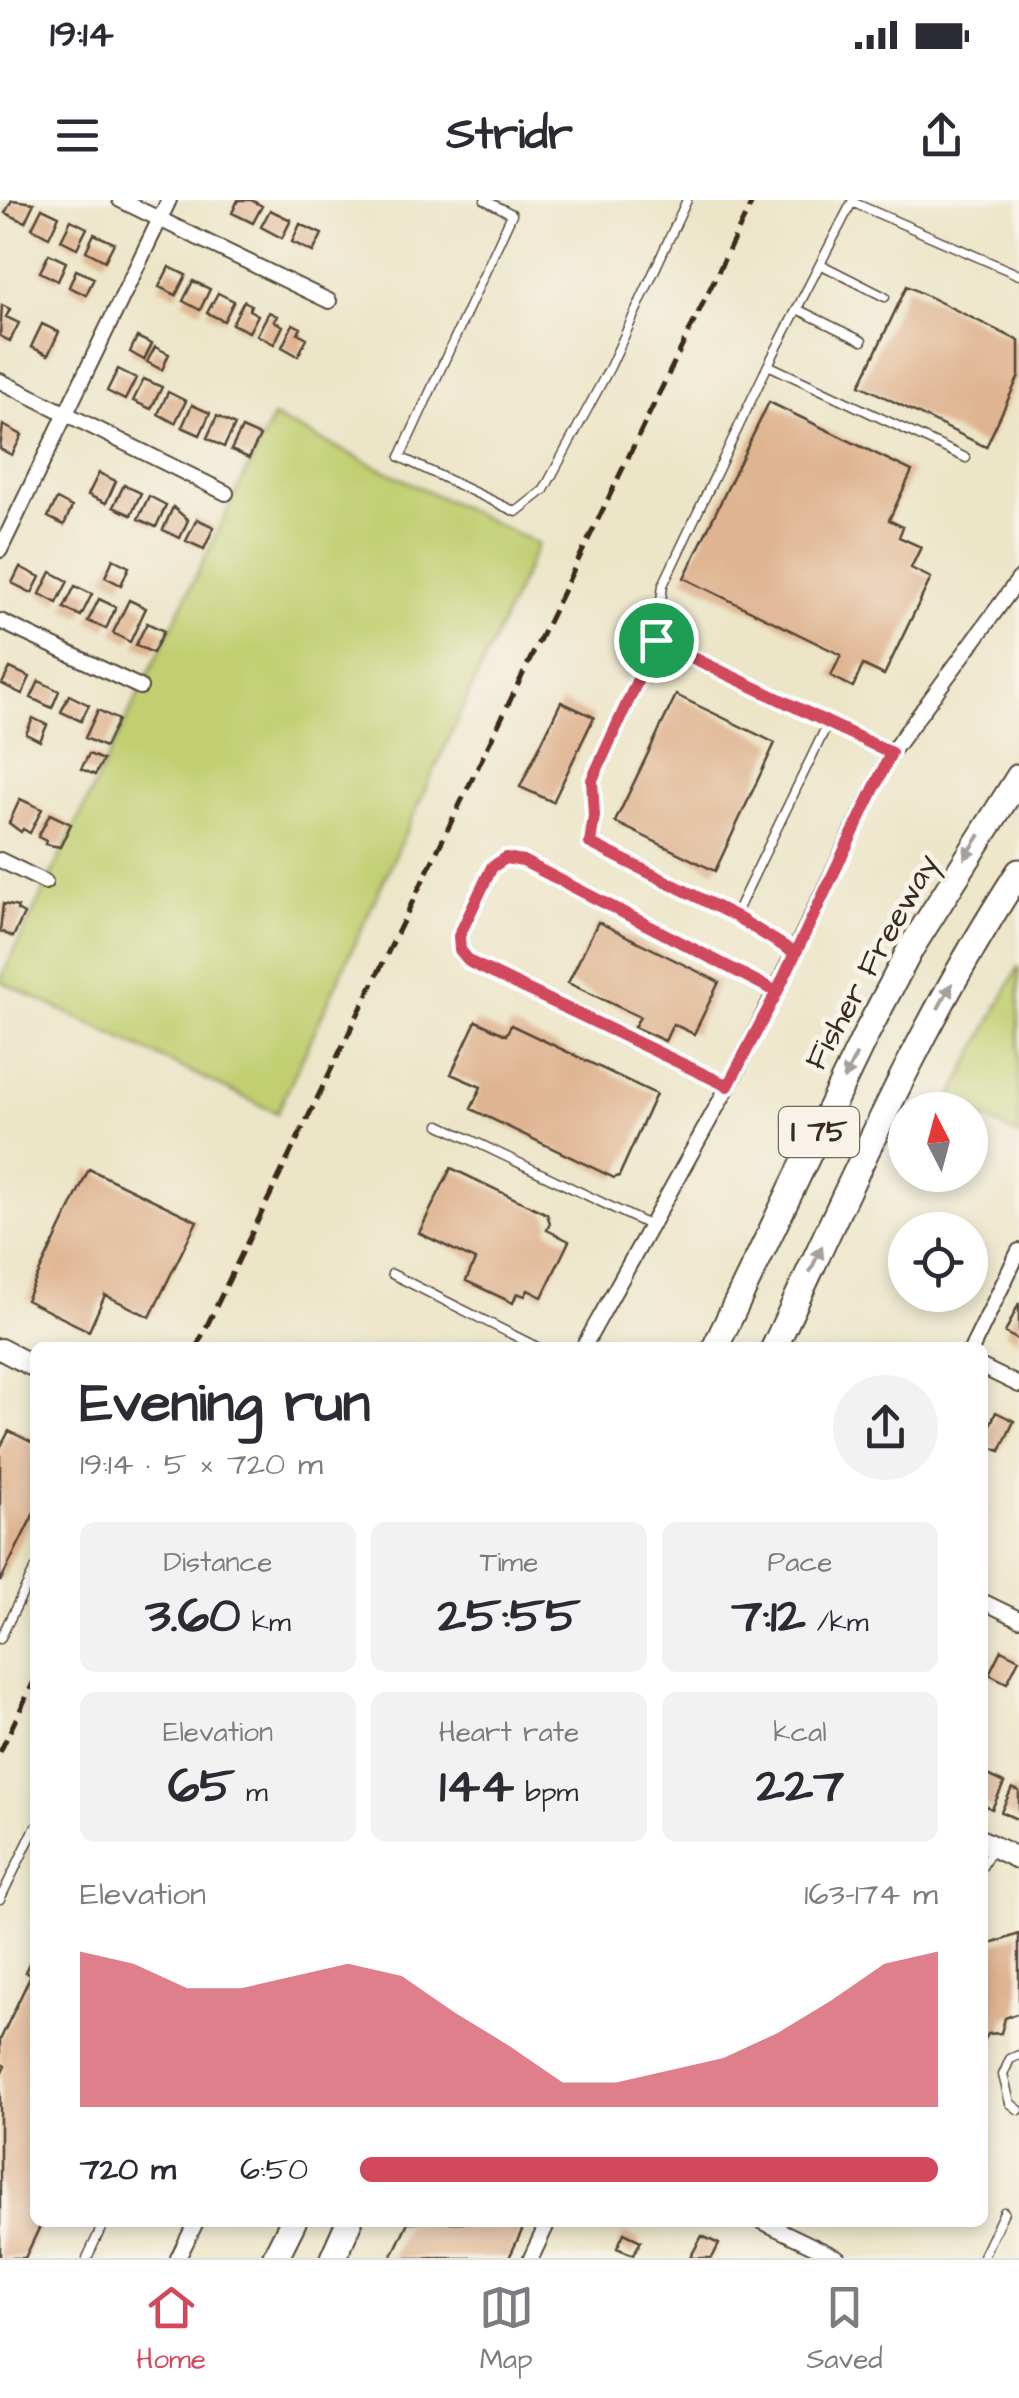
<!DOCTYPE html>
<meta charset="utf-8">
<style>
:root{--surface:#fff;--page:#f2f2f3;--text:#2b2b33;--muted:#7c7c81;--line:#e1e1e2;--accent:#d1495b}
body{margin:0;font-family:"Architects Daughter",sans-serif;background:var(--page);color:var(--text);height:100vh;display:flex;flex-direction:column;font-size:38px;white-space:nowrap}
*{box-sizing:border-box;margin:0}
p{font-size:32px;color:var(--muted)}
.icon{flex:none;width:55px;height:55px;fill:none;stroke:currentColor;stroke-width:2;stroke-linecap:round;stroke-linejoin:round}
.map{position:relative;flex:1;overflow:hidden}
.sheet{position:absolute;left:30px;top:1142px;width:958px;height:885px;display:flex;flex-direction:column;background:var(--surface);border-radius:15px;box-shadow:0 5px 15px #0003}
.sheet>*{flex:none}
.needle{width:65px;rotate:354deg}
.tools{position:absolute;left:888px;top:892px;display:grid;gap:20px}
.tools a{display:grid;place-items:center;width:100px;height:100px;border-radius:50%;background:var(--surface);box-shadow:0 5px 15px #0003;font-size:50px}
.pin{position:absolute;display:grid;place-items:center;width:85px;height:85px;color:#fff;margin:-42px;border:5px solid #fff;border-radius:50%;box-shadow:0 2px 10px #0007}
.round{display:grid;place-items:center;flex:none;width:105px;height:105px;border-radius:52px;background:var(--page)}
.head{display:flex;align-items:center;justify-content:space-between;height:170px;padding:0 50px}
h1{font-size:55px;font-weight:800;line-height:75px}
.stats{display:grid;grid-template-columns:repeat(3,1fr);gap:15px;height:170px;padding:10px 50px}
.stats div{display:grid;align-content:center;border-radius:15px;background:var(--page);text-align:center}
.stats b{font-size:50px;font-weight:800}
.stats small{font-size:28px;font-weight:400}
.stats p{font-size:28px}
.chart{height:280px;padding:20px 50px}
.chart p{display:flex;justify-content:space-between}
.chart svg{width:100%;height:180px;margin-top:10px;fill:var(--accent);opacity:.7}
ul{padding:0 50px;list-style:none;font-size:32px}
li{display:grid;grid-template-columns:160px 120px 1fr;align-items:center;height:75px}
li i{height:25px;border-radius:12px;background:var(--accent)}
.status{display:flex;justify-content:space-between;align-items:center;height:70px;padding:0 50px;background:var(--surface);direction:ltr}
.status svg{height:28px;fill:currentColor}
header{display:flex;justify-content:space-between;align-items:center;height:130px;padding:0 50px;background:var(--surface);font-size:45px;font-weight:800}
.dock{display:flex;justify-content:space-around;align-items:center;height:140px;border-top:2px solid var(--line);background:var(--surface);font-size:28px;color:var(--muted)}
.dock a{display:grid;justify-items:center;gap:5px}
.dock .active{color:var(--accent)}
.map>svg:first-child{display:block}
.green{fill:#c1cf71;stroke:#7e7c48;stroke-width:2.5}
.building{fill:#dfb490}
.lines{fill:none;stroke-linecap:round;stroke-linejoin:round}
.lane-casing{stroke:#564637;stroke-width:11}
.street-casing{stroke:#564637;stroke-width:18}
.secondary-casing{stroke:#564637;stroke-width:24}
.highway-casing{stroke:#564637;stroke-width:29}
.lane{stroke:#fff;stroke-width:8}
.street{stroke:#fff;stroke-width:14}
.secondary{stroke:#fff;stroke-width:20}
.highway{stroke:#fff;stroke-width:25}
.rail{stroke:#3b2a1e;stroke-width:5;stroke-dasharray:15 8;stroke-linecap:butt}
.oneway{fill:#a79f9a}
.route-casing{stroke:#fff;stroke-width:20}
.route{stroke:#d1495b;stroke-width:12}
.labels{text-anchor:middle;dominant-baseline:central;stroke-width:10;stroke-linejoin:round;paint-order:stroke}
.shield{fill:#f7f3e8;stroke:#73665b;stroke-width:2.5}
.shield-label{font-size:30px;font-weight:bold;fill:#3b2a1e}
.street-label{font-size:32px;fill:#3b2a1e;stroke:#f7f3e8}
</style>
<div class="status"><b>19:14</b><svg viewBox="0 0 49 12"><path d="M0 12V9h3v3zM5 12V6h3v6zM10 12V3h3v9zM15 12V0h3v12zM26 1h20v11H26zM47 4h2v5h-2z"/></svg></div>
<header><svg class="icon" aria-label="menu" viewBox="0 0 24 24"><path d="M4 6h16M4 12h16M4 18h16"/></svg>Stridr<svg class="icon" aria-label="share" viewBox="0 0 24 24"><path d="M12 15V3M7 8l5-5 5 5M5 13v7h14v-7"/></svg></header>
<div class="map">
<svg width="1019" height="2058" viewBox="0 0 1019 2058">
<rect width="100%" height="100%" fill="#f7f3e8"/>
<filter id="ink" filterUnits="userSpaceOnUse"><feTurbulence type="fractalNoise" baseFrequency=".01" numOctaves="2"/><feDisplacementMap in="SourceGraphic" scale="20" xChannelSelector="R" yChannelSelector="G"/><feConvolveMatrix kernelMatrix="1 2 1 2 8 2 1 2 1" color-interpolation-filters="sRGB"/></filter>
<filter id="wash" filterUnits="userSpaceOnUse"><feTurbulence type="fractalNoise" baseFrequency=".0048" numOctaves="4" result="noise"/><feDisplacementMap in="SourceGraphic" scale="40" xChannelSelector="R" yChannelSelector="G"/><feGaussianBlur stdDeviation="2.25" result="paint"/><feColorMatrix in="noise" values="0 0 0 0 0 0 0 0 0 0 0 0 0 0 0 0 0 1.4 0 .05"/><feComposite in="paint" operator="in"/></filter>
<g filter="url(#wash)">
<rect width="100%" height="100%" fill="#ece5c7"/>
<!-- green -->
<path class="green" d="M273,217l265,127 -261,569 -277,-132z
M1019,766v170l-69,-36z"/>
<g id="blocks">
<!-- building -->
<path class="building" d="M12,0l22,3 -9,19 -20,-9z
M238,0h13l11,6 -9,17 -21,-10z
M42,8l17,8 -10,21 -17,-9z
M270,10l21,10 -9,18 -21,-11z
M71,20l16,8 -10,20 -16,-8z
M300,24l22,10 -9,18 -21,-10z
M94,34l20,9 -9,18 -19,-10z
M49,54l17,8 -8,19 -18,-9z
M169,67l17,8 -10,20 -17,-8z
M76,70l18,8 -8,17 -17,-8z
M193,81l17,8 -10,21 -17,-9z
M907,86l112,55v35l-33,71 -126,-62z
M218,93l16,8 -10,20 -17,-8z
M244,101l7,4 -2,5 9,5 -9,17 -17,-8z
M2,105l8,4 -4,8 13,6 -9,18 -10,-5z
M269,112l8,4 -3,5 9,5 -9,18 -17,-9z
M42,124l17,8 -11,23 -17,-8z
M293,124l8,4 -3,5 9,5 -9,18 -16,-9z
M137,137l15,7 -8,16 -14,-8z
M155,147l14,7 -7,16 -15,-8z
M118,169l18,9 -11,22 -18,-9z
M144,179l18,8 -11,22 -18,-8z
M168,192l18,9 -11,22 -17,-9z
M769,202l143,69 -23,49 14,7 -4,10 22,10 -10,21 20,10 -47,97 -21,-10 -10,22 -22,-11 10,-21 -157,-77z
M192,205l18,8 -10,22 -18,-8z
M217,216l18,9 -11,22 -17,-9z
M3,225l19,10 -10,20 -12,-6z
M242,228l18,8 -11,22 -18,-8z
M99,273l17,8 -10,22 -18,-8z
M124,285l17,8 -10,22 -18,-8z
M149,296l17,9 -10,22 -18,-8z
M57,299l15,8 -8,18 -16,-8z
M173,307l15,13 -8,18 -17,-8z
M197,319l17,8 -10,22 -18,-8z
M113,359l16,8 -8,18 -16,-8z
M20,367l20,10 -8,16 -20,-10z
M51,372l17,9 -11,22 -17,-9z
M75,386l17,8 -11,22 -17,-8z
M99,399l17,8 -10,22 -18,-8z
M129,400l17,8 -16,34 -17,-9z
M147,423l17,8 -11,22 -17,-8z
M10,468l20,9 -8,17 -20,-10z
M39,481l20,10 -7,17 -21,-10z
M69,495l20,10 -8,16 -20,-9z
M676,495l99,48 -60,128 -100,-49z
M561,502l33,15 -41,85 -33,-15z
M98,510l20,10 -13,27 -20,-9z
M33,518l14,7 -7,16 -14,-7z
M89,554l14,6 -8,15 -14,-6z
M20,599l22,10 -12,24 -7,-4 -2,3 -12,-9z
M50,614l21,10 -11,23 -15,-3 1,-3 -8,-4z
M3,704l15,3 -1,3 7,4 -11,23 -13,-6z
M598,722l121,60 -25,52 -21,-10 -8,17 -31,-14 6,-10 -72,-34z
M476,821l30,14 5,-10 145,69 -37,82 -5,2 -143,-69 10,-22 -30,-13z
M451,968l96,46 3,9 -3,7 22,11 -27,56 -14,-7 -3,6 -8,-3 -4,10 -47,-22 9,-21 -56,-27z
M89,969l108,52 -47,96 -45,-22 -16,36 -63,-31z
M1019,1103v37l-14,-7z
M996,1212l18,9 -14,30 -18,-8z
M9,1231l26,13v67l-35,71v-134z
M1001,1450l18,9 -12,24 -18,-9z
M985,1574l19,9 -12,26 -10,-5z
M1012,1588l7,3v29l-18,-8z
M1019,1734v79l-14,5 -4,15 -13,1 -6,11v-98z
M35,1751v271h7l-17,36h-25v-181l5,-11 -5,-3v-23l31,-65 -6,-3z
M408,2022h118l-17,36h-118z
M624,2033l17,8 -8,14 -16,-7z
M702,2036l17,8 -7,14h-22z"/>
</g>
</g>
<g filter="url(#ink)">
<use href="#blocks" fill-opacity="0" stroke="#564637" stroke-width="2.5"/>
<g class="lines">
<defs>
<path id="lane" d="M485,0l27,14 -112,243 116,55 28,-22 66,-123 77,-167
M820,64l65,33
M797,109l65,32
M966,258l-198,-93 84,-163 167,73
M656,440l7,-55 105,-220
M735,715l93,-192 63,30
M795,753l-60,-38 -145,-72 4,-27 -2,-36 64,-140 172,83
M728,887l-258,-125 -9,-12 -2,-14 33,-69 14,-9 17,3 252,130
M440,925l211,101
M392,1074l147,74
M0,1439l35,-70
M982,1667l10,-18
M0,1699l35,-71
M1019,1855l-9,4 -7,16 7,28 9,7
M87,2058l17,-36
M982,2058l22,-46"/>
<path id="street" d="M120,0l209,101
M0,181l226,112
M0,350l169,-350
M0,421l140,66
M0,660l45,22
M583,1148l152,-274 156,-321 128,-174
M972,1148l47,-97
M982,1167l37,18
M982,1401l37,18
M763,2022l75,36
M178,2058l18,-36
M531,2058l17,-36"/>
<path id="secondary" d="M0,1149l35,18
M982,1641l37,18"/>
<path id="highway" d="M715,1148l151,-314 45,-86 108,-171
M774,1148c76,-162 147,-326 245,-476
M275,2058l18,-36
M333,2058l16,-36"/>
</defs>
<!-- lane casing -->
<use href="#lane" class="lane-casing"/>
<!-- street casing -->
<use href="#street" class="street-casing"/>
<!-- secondary casing -->
<use href="#secondary" class="secondary-casing"/>
<!-- highway casing -->
<use href="#highway" class="highway-casing"/>
<!-- lane -->
<use href="#lane" class="lane"/>
<!-- street -->
<use href="#street" class="street"/>
<!-- secondary -->
<use href="#secondary" class="secondary"/>
<!-- highway -->
<use href="#highway" class="highway"/>
<!-- rail -->
<path class="rail" d="M196,1148l557,-1148
M0,1552l35,-73"/>
</g>
<!-- one-way arrows -->
<defs><path id="oneway-solid" d="M-6-.8H1V-3.2L6.5 0L1 3.2V.8H-6Z" transform="scale(2.5)"/></defs>
<g class="oneway">
<use href="#oneway-solid" transform="translate(972 647) rotate(123)"/>
<use href="#oneway-solid" transform="translate(945 796) rotate(-61)"/>
<use href="#oneway-solid" transform="translate(850 867) rotate(116)"/>
<use href="#oneway-solid" transform="translate(816 1059) rotate(-65)"/>
</g>
</g>
<g class="lines" filter="url(#ink)">
<defs>
<path id="route" d="M656,440l-64,140 2,36 -4,27 145,73 60,37 -18,39 -254,-131 -17,-3 -14,9 -33,69 1,14 10,12 258,124 49,-94 114,-239 -235,-113"/>
</defs>
<!-- route casing -->
<use href="#route" class="route-casing"/>
<!-- route -->
<use href="#route" class="route"/>
</g>
<g class="labels">
<!-- shield labels -->
<rect class="shield" x="779" y="907" width="80" height="50" rx="8"/>
<g class="shield-label">
<text x="819" y="932">I 75</text>
</g>
<!-- street labels -->
<g class="street-label">
<text transform="translate(872 762) rotate(-61)">Fisher Freeway</text>
</g>
</g>
</svg>
<div class="tools">
<a><svg class="needle" viewBox="-14 -14 28 28"><path d="M0-13l5 13h-10z" fill="#e53935"/><path d="M0 13l5-13h-10z" fill="#7c7c81"/></svg></a>
<a><svg class="icon" aria-label="locate" viewBox="0 0 24 24"><circle cx="12" cy="12" r="6"/><path d="M12 2v4M12 18v4M2 12h4M18 12h4"/></svg></a>
</div>
<div class="pin" style="left:656px;top:440px;background:#1e9e55"><svg class="icon" aria-label="arrive" viewBox="0 0 24 24"><path d="M6 21V4h12l-3 4 3 4H6"/></svg></div>
<section class="sheet">
<div class="head"><div><h1>Evening run</h1><p>19:14 · 5 × 720 m</p></div><a class="round"><svg class="icon" aria-label="share" viewBox="0 0 24 24"><path d="M12 15V3M7 8l5-5 5 5M5 13v7h14v-7"/></svg></a></div>
<div class="stats">
<div><p>Distance</p><b>3.60<small> km</small></b></div>
<div><p>Time</p><b>25:55</b></div>
<div><p>Pace</p><b>7:12<small> /km</small></b></div>
</div>
<div class="stats">
<div><p>Elevation</p><b>65<small> m</small></b></div>
<div><p>Heart rate</p><b>144<small> bpm</small></b></div>
<div><p>kcal</p><b>227</b></div>
</div>
<div class="chart"><p><span>Elevation</span>163–174 m</p>
<svg viewBox="0 0 160 44" preserveAspectRatio="none"><path d="M0 44V6L10 9L20 15L30 15L40 12L50 9L60 12L70 21L80 29L90 38L100 38L110 35L120 32L130 26L140 18L150 9L160 6V44z"/></svg>
</div>
<ul>
<li><b>720 m</b>6:50<i style="width:100%"></i></li>
</ul>
</section>
</div>
<nav class="dock">
<a class="active"><svg class="icon" aria-label="home" viewBox="0 0 24 24"><path d="M3 11l9-7 9 7M6 9v11h12V9"/></svg>Home</a>
<a><svg class="icon" aria-label="map" viewBox="0 0 24 24"><path d="M3 6l6-2 6 2 6-2v14l-6 2-6-2-6 2zM9 4v14M15 6v14"/></svg>Map</a>
<a><svg class="icon" aria-label="saved" viewBox="0 0 24 24"><path d="M7 4h10v16l-5-4-5 4z"/></svg>Saved</a>
</nav>
